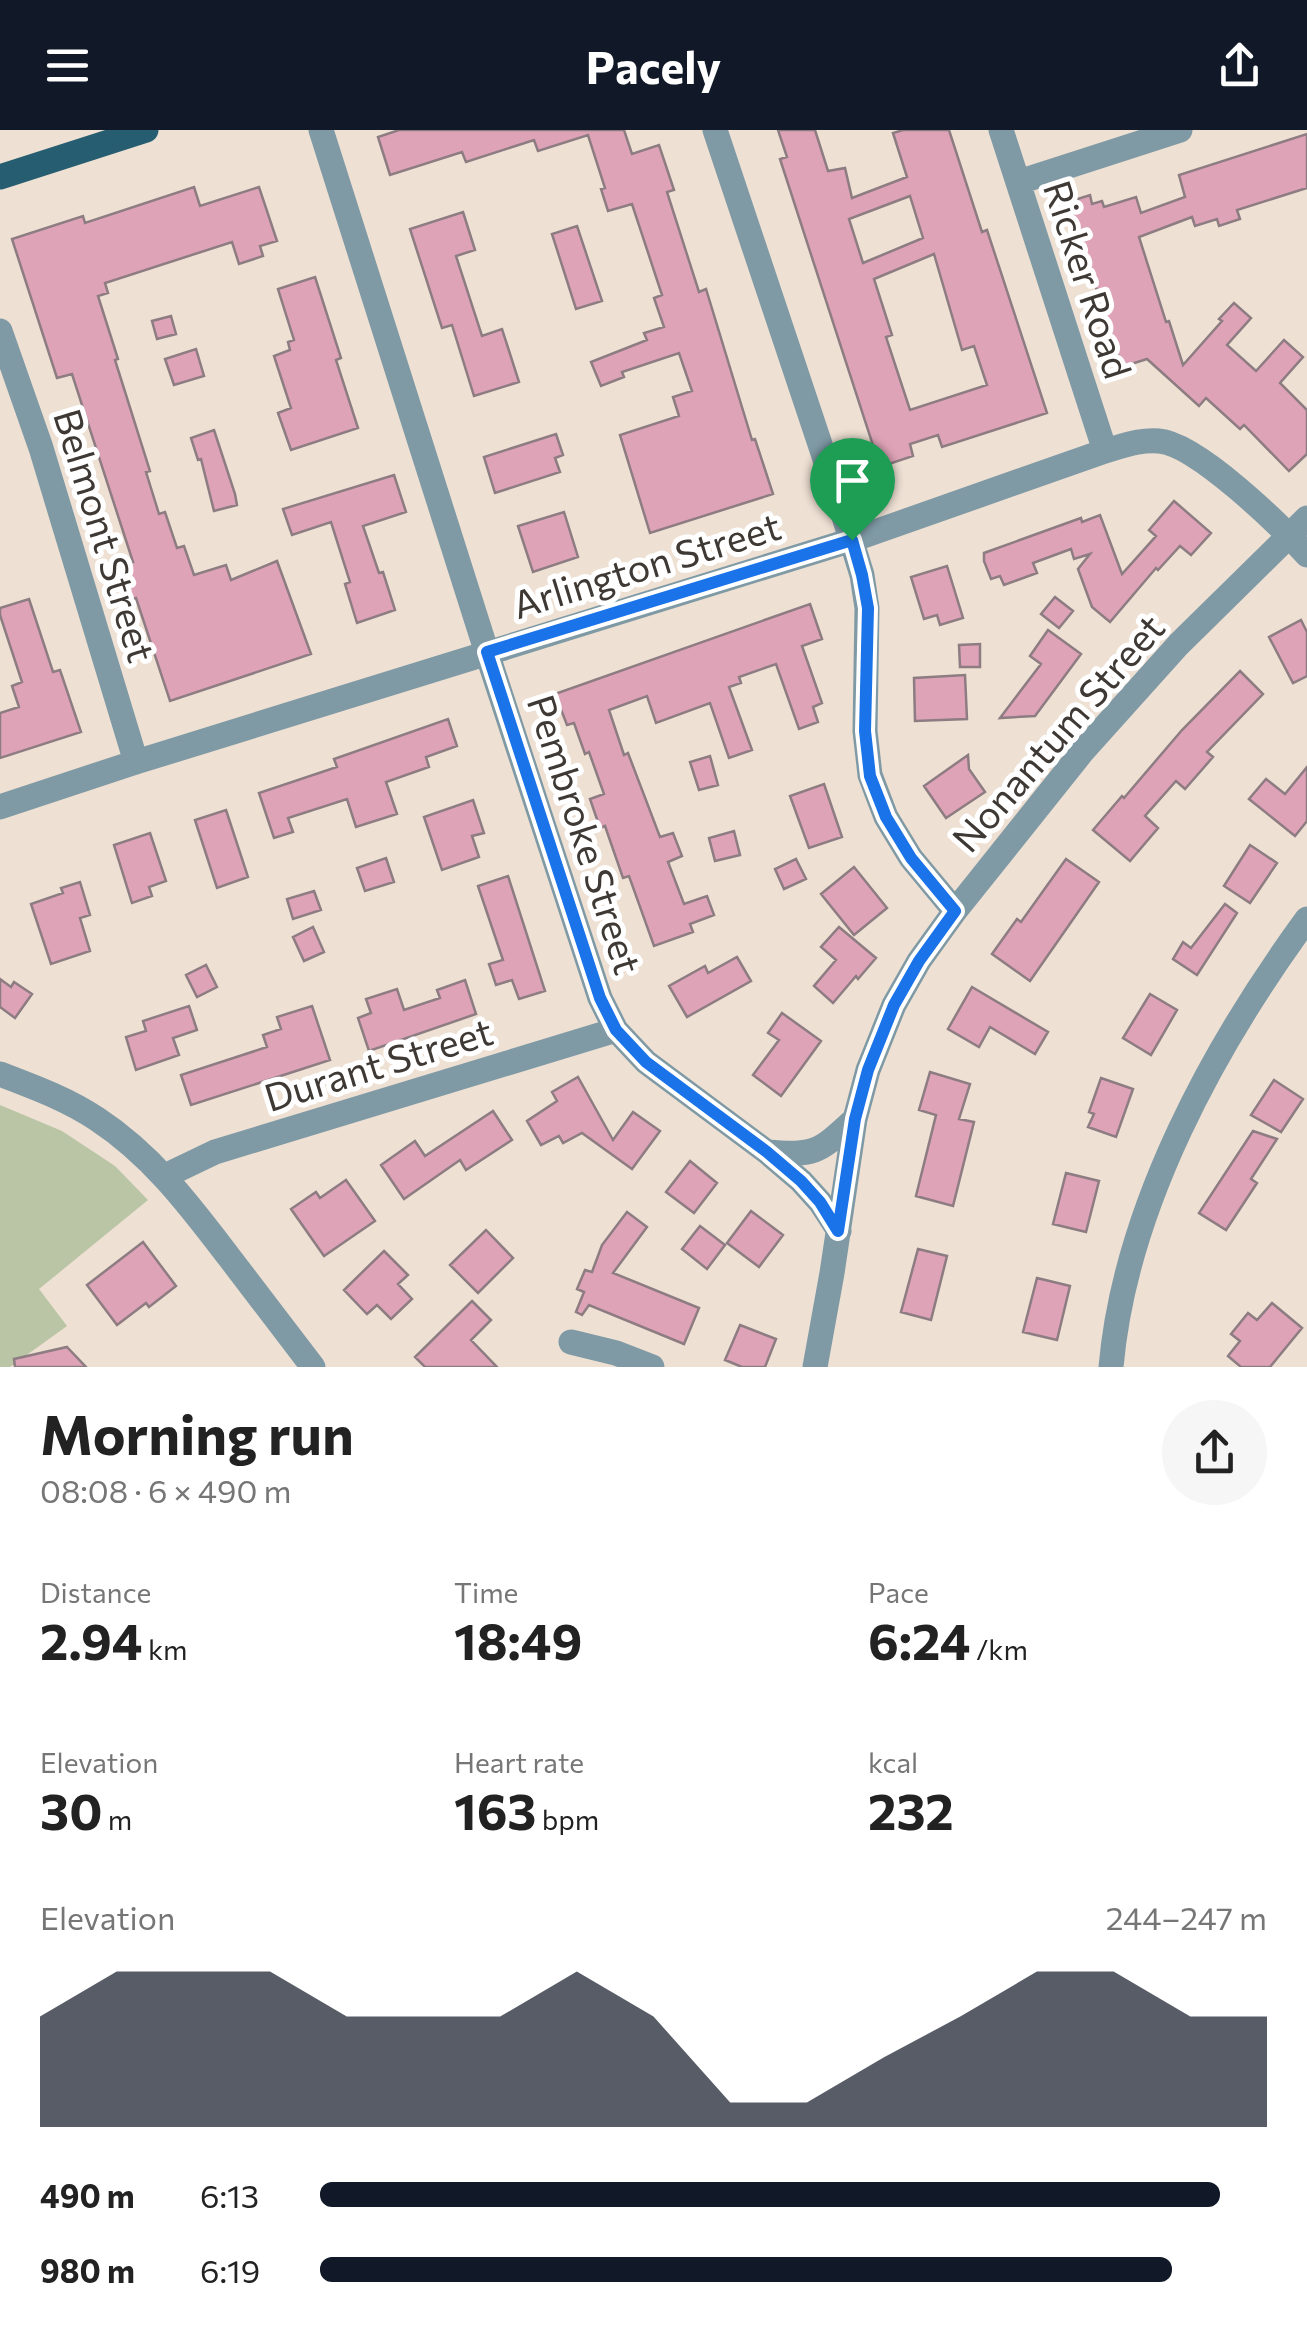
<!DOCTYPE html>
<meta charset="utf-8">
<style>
:root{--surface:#fff;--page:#f6f6f6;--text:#222;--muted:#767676;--accent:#111827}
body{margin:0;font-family:Commissioner,sans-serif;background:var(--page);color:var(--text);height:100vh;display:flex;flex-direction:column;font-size:38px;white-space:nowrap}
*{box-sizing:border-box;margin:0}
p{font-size:32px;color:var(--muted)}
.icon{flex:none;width:55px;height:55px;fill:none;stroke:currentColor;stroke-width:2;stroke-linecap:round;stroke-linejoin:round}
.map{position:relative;height:1237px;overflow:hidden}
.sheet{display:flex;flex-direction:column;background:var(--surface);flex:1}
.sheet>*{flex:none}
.pin{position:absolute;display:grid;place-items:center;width:85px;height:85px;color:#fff;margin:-102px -42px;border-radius:50% 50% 50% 0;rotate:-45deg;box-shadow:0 0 10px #0007}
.pin .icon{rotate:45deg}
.round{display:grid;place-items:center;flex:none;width:105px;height:105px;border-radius:52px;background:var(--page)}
.overview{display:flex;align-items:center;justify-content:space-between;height:170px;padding:0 40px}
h1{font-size:55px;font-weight:700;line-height:75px}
.figures{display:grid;grid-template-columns:repeat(3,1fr);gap:15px;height:170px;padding:10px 40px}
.figures div{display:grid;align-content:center}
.figures b{font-size:50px;font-weight:700}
.figures small{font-size:28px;font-weight:400}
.figures p{font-size:28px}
.chart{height:280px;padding:20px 40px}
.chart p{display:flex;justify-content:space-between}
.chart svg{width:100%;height:180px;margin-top:10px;fill:var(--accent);opacity:.7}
ul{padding:0 40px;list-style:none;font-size:32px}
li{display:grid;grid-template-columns:160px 120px 1fr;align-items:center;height:75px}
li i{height:25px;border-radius:12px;background:var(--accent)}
header{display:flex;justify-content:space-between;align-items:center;height:130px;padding:0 40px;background:var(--accent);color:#fff;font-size:45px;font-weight:700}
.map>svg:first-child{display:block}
.green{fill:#b9c5a4}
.building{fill:#dfa3b8;stroke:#8d7c81;stroke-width:2.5;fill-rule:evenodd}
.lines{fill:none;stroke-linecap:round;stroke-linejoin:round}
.minor{stroke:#7f9aa5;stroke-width:25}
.major{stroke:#265d70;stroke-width:25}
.route-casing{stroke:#fff;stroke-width:20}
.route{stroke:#1a73e8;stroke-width:12}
.labels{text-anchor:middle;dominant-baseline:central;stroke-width:10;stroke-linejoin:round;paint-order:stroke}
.street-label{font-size:38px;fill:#3e3934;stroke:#fff}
</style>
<header><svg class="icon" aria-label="menu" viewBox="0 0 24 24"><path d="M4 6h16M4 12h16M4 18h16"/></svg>Pacely<svg class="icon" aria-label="share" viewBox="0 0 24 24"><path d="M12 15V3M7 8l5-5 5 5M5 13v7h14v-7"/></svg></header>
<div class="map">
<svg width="1307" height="1237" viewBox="0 0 1307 1237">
<rect width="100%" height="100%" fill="#eee0d3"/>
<!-- green -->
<path class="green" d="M0,975l62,26 53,35 33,34 -109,89 28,37 -57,41h-10z"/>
<!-- building -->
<path class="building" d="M399,0h225l8,24 27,-9 15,45 -7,2 32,100 7,-3 46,151 3,-1 18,55 -123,39 -30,-98 59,-19 -6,-19 19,-6 -13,-38 -57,19 2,5 -23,9 -10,-24 56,-22 -3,-7 20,-6 -10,-29 8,-3 -30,-91 -24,7 -7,-22 4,-1 -17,-53 -50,16 -4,-11 -68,22 -4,-10 -72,23 -12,-38z
M778,0h37l13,41 17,-3 7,30 55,-21 -14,-44 10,-3h46l33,102 5,-2 60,183 -105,34 -4,-12 -28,9 3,12 -33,11 -100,-308 7,-2zM910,66l13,42 -60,25 -14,-44zM934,124l28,96 12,-4 13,39 -77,25 -24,-73 6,-2 -18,-56z
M1307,4v54l-70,22 3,9 -21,7 -2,-7 -22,7 -3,-9 -53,20 27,85 3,-1 14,44 39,-44 -3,-2 15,-16 17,15 -24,27 29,26 28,-31 19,17 -23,26 27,27v44l-18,17 -45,-46 -4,4 -34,-31 -7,8 -52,-47 -25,8 -54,-165 22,-7 2,9 10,-3 2,6 32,-10 5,16 44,-16 -6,-22z
M194,57l6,19 59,-19 18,54 -17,5 3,10 -24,8 -7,-22 -127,41 3,10 -10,3 20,63 -3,1 35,111 -4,1 13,42 6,-2 12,36 7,-2 10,29 32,-10 5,15 46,-19 34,93 -141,47 -34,-103 -7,2 -11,-33 15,-5 -61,-188 -15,4 -45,-139 71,-23 2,7z
M463,82l12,38 -19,6 26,80 20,-7 17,53 -45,14 -22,-71 -10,3 -32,-99z
M577,96l25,75 -26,8 -24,-75z
M315,147l26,81 -5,2 22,68 -67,22 -13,-37 13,-5 -17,-52 16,-6 -2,-8 6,-2 -16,-51z
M171,186l5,18 -19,5 -5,-18z
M196,219l8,27 -30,9 -9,-26z
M214,300l21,64 2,11 -23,6 -13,-52 -3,1 -7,-22z
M556,304l7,21 -8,3 5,14 -65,21 -11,-36z
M394,345l12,37 -43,14 16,47 4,-1 12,38 -38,13 -12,-39 5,-2 -19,-60 -39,13 -9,-26z
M1174,371l37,32 -20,22 -11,-9 -22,24 -2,-2 -46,54 -18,-15 -14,-38 12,-15 -16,5 -3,-10 -38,14 4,10 -33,12 -4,-9 -9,3 -7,-18v-8l97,-35 1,4 18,-7 22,59 34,-38 -7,-6z
M564,382l14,45 -45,15 -15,-46z
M947,436l16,52 -23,7 -3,-10 -13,4 -13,-42z
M1055,467l18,14 -14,17 -18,-14z
M29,469l24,73 7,-2 21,62 -81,26v-45l19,-6 -7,-21 10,-4 -22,-67v-7z
M810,474l12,35 -20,7 20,57 -9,4 5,15 -19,7 -23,-65 -37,13 2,6 -12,4 23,63 -23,8 -19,-55 -54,20 -9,-27 -38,14 15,45 4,-2 32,84 13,-4 9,23 -14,6 16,42 23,-8 7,19 -24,9 3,8 -39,14 -25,-70 -6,2 -18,-52 -5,2 -10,-29 14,-5 -15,-42 -4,2 -11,-31 -7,2 -12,-31z
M1301,490l6,12v44l-14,7 -24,-46z
M1048,500l33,24 -46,62 -35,2 41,-54 -11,-8z
M980,514v23h-20l-1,-22z
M1240,541l23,23 -56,58 6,5 -28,32 -9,-8 -31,35 13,12 -28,33 -37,-31 29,-34 2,2 58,-68z
M965,545l2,44 -52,2 -1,-43z
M448,589l9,27 -31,11 3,10 -43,15 11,32 -41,13 -9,-28 -59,19 5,14 -19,6 -15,-45 78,-26 -3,-8z
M968,625l1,14 16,23 -39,26 -22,-32z
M710,626l8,29 -19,5 -9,-28z
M1307,637v54l-12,15 -46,-37 17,-20 19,15z
M824,654l18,53 -33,11 -19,-52z
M473,670l11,33 -12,3 7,21 -37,13 -18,-53z
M226,680l22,67 -31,11 -22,-68z
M734,701l6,24 -25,6 -6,-23z
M150,703l16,48 -17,6 3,9 -20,7 -18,-58z
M1250,715l27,18 -27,40 -26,-17z
M386,728l8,24 -29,9 -8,-23z
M796,729l10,20 -22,10 -9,-20z
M1066,729l33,23 -69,99 -38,-27 25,-35 4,3z
M854,737l33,41 -33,27 -33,-41z
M508,746l37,115 -26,8 -7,-19 -16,5 -7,-21 14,-4 -25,-74z
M80,752l10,33 -10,3 10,33 -39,13 -20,-60 32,-11 -2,-5z
M314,761l7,19 -28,9 -6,-20z
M1225,774l12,9 -40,62 -24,-16 10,-17 8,6z
M313,797l11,25 -20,9 -11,-24z
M839,797l37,31 -18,21 -2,-3 -23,27 -19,-17 22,-26 -15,-13z
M737,827l14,24 -64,36 -18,-31 36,-20 3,7z
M206,835l11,22 -20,10 -11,-22z
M0,849l11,8 3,-5 18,12 -17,24 -15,-11z
M465,850l11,34 -107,37 -11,-33 13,-5 -5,-14 31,-10 7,21 36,-12 -3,-8z
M972,857l76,45 -13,22 -45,-27 -11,20 -31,-18z
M1150,864l27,16 -26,45 -28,-17z
M189,876l8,24 -24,8 6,17 -43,15 -10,-33 20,-6 -3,-10z
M312,876l18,54 -139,45 -10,-30 86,-28 -4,-12 18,-6 -4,-12z
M782,883l39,28 -40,55 -28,-21 26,-35 -11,-7z
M930,942l40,12 -11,35 15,3 -21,84 -37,-10 20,-81 -17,-5z
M578,947l35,63 20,-28 27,19 -28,38 -50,-36 -19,10 -4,-7 -18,9 -14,-24 30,-20 -5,-9z
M1101,948l32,11 -17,48 -28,-10 6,-13 -5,-2z
M1274,950l29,19 -22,33 -30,-17z
M493,981l19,29 -46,30 -6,-10 -56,39 -23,-34 34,-24 10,15z
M1253,1001l24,8 -26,40 6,4 -31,47 -27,-17z
M690,1031l27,22 -23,30 -28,-21z
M1066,1043l33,8 -13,51 -33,-8z
M346,1050l29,41 -51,35 -33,-47 25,-17 4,6z
M751,1081l32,24 -24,32 -32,-24z
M627,1082l20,15 -34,46 86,35 -15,36 -95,-39 -7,10 -6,-3 8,-20 -7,-3 8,-19 7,2 10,-27z
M700,1096l25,19 -18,24 -25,-20z
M486,1100l27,28 -35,35 -28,-28z
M143,1112l33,44 -27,21 -3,-4 -29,22 -30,-40z
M918,1119l29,7 -16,64 -30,-8z
M384,1121l24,24 -10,9 14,15 -21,20 -14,-14 -10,9 -23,-24z
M1037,1148l33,8 -13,54 -34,-8z
M472,1171l19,19 -20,20 26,27h-72l-10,-10z
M1272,1173l30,25 -32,39h-29l-13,-11 12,-15 -9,-7 17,-21 9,7z
M740,1195l36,14 -11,28h-23l-17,-7z
M67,1217l19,20h-71l-1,-8z"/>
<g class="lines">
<!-- minor -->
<path class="minor" d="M321,0l166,523 113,345 16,32 30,32 121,90 34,29 19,21 19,29
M715,0l127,380 20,65 5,33 -2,123 5,44 16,42 25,41 44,53
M1001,0l104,321
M1019,52l161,-52
M0,201l41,117 95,314
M0,677l136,-45 716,-222 253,-89c18,-5 36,-12 54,-10 38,3 122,85 148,114
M0,944c34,13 67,25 97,45 55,36 93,87 132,138 28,37 56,73 84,110
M767,1022c49,4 52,0 88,-33
M165,1046l50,-24 401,-122
M571,1212l45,11 36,14
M815,1237l17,-94 23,-154 13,-49 26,-65 25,-44 36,-50 127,-159 97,-108 128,-126
M1111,1237c14,-159 103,-321 196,-448"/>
<!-- major -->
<path class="major" d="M0,47l146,-47"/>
</g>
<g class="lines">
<defs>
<path id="route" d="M852,410l10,35 6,33 -3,123 5,45 16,41 25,41 44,53 -36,50 -25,44 -26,65 -13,49 -17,112 -18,-29 -19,-21 -34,-29 -121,-90 -30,-32 -16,-32 -113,-346z"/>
</defs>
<!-- route casing -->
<use href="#route" class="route-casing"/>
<!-- route -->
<use href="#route" class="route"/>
</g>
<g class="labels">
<!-- street labels -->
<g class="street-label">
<text transform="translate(1089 149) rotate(72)">Ricker Road</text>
<text transform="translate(106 405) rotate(73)">Belmont Street</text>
<text transform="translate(646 434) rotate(-17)">Arlington Street</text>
<text transform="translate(1057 602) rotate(-49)">Nonantum Street</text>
<text transform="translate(586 704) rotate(72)">Pembroke Street</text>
<text transform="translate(378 933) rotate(-17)">Durant Street</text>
</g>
</g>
</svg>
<div class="pin" style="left:852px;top:410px;background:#1e9e55"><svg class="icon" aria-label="arrive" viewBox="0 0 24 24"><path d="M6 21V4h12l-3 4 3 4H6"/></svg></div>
</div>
<section class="sheet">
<div class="overview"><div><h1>Morning run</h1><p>08:08 · 6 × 490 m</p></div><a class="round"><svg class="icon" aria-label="share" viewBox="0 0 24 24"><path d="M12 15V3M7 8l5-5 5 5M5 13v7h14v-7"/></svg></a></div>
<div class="figures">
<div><p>Distance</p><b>2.94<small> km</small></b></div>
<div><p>Time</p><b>18:49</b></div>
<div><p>Pace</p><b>6:24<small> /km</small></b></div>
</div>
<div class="figures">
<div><p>Elevation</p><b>30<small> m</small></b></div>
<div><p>Heart rate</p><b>163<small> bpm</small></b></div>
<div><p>kcal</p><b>232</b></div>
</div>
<div class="chart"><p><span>Elevation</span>244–247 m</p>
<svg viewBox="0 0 160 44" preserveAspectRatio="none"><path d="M0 44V17L10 6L20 6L30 6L40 17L50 17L60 17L70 6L80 17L90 38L100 38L110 27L120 17L130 6L140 6L150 17L160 17V44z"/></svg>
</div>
<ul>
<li><b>490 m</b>6:13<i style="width:95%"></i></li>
<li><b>980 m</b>6:19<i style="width:90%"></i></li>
</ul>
</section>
